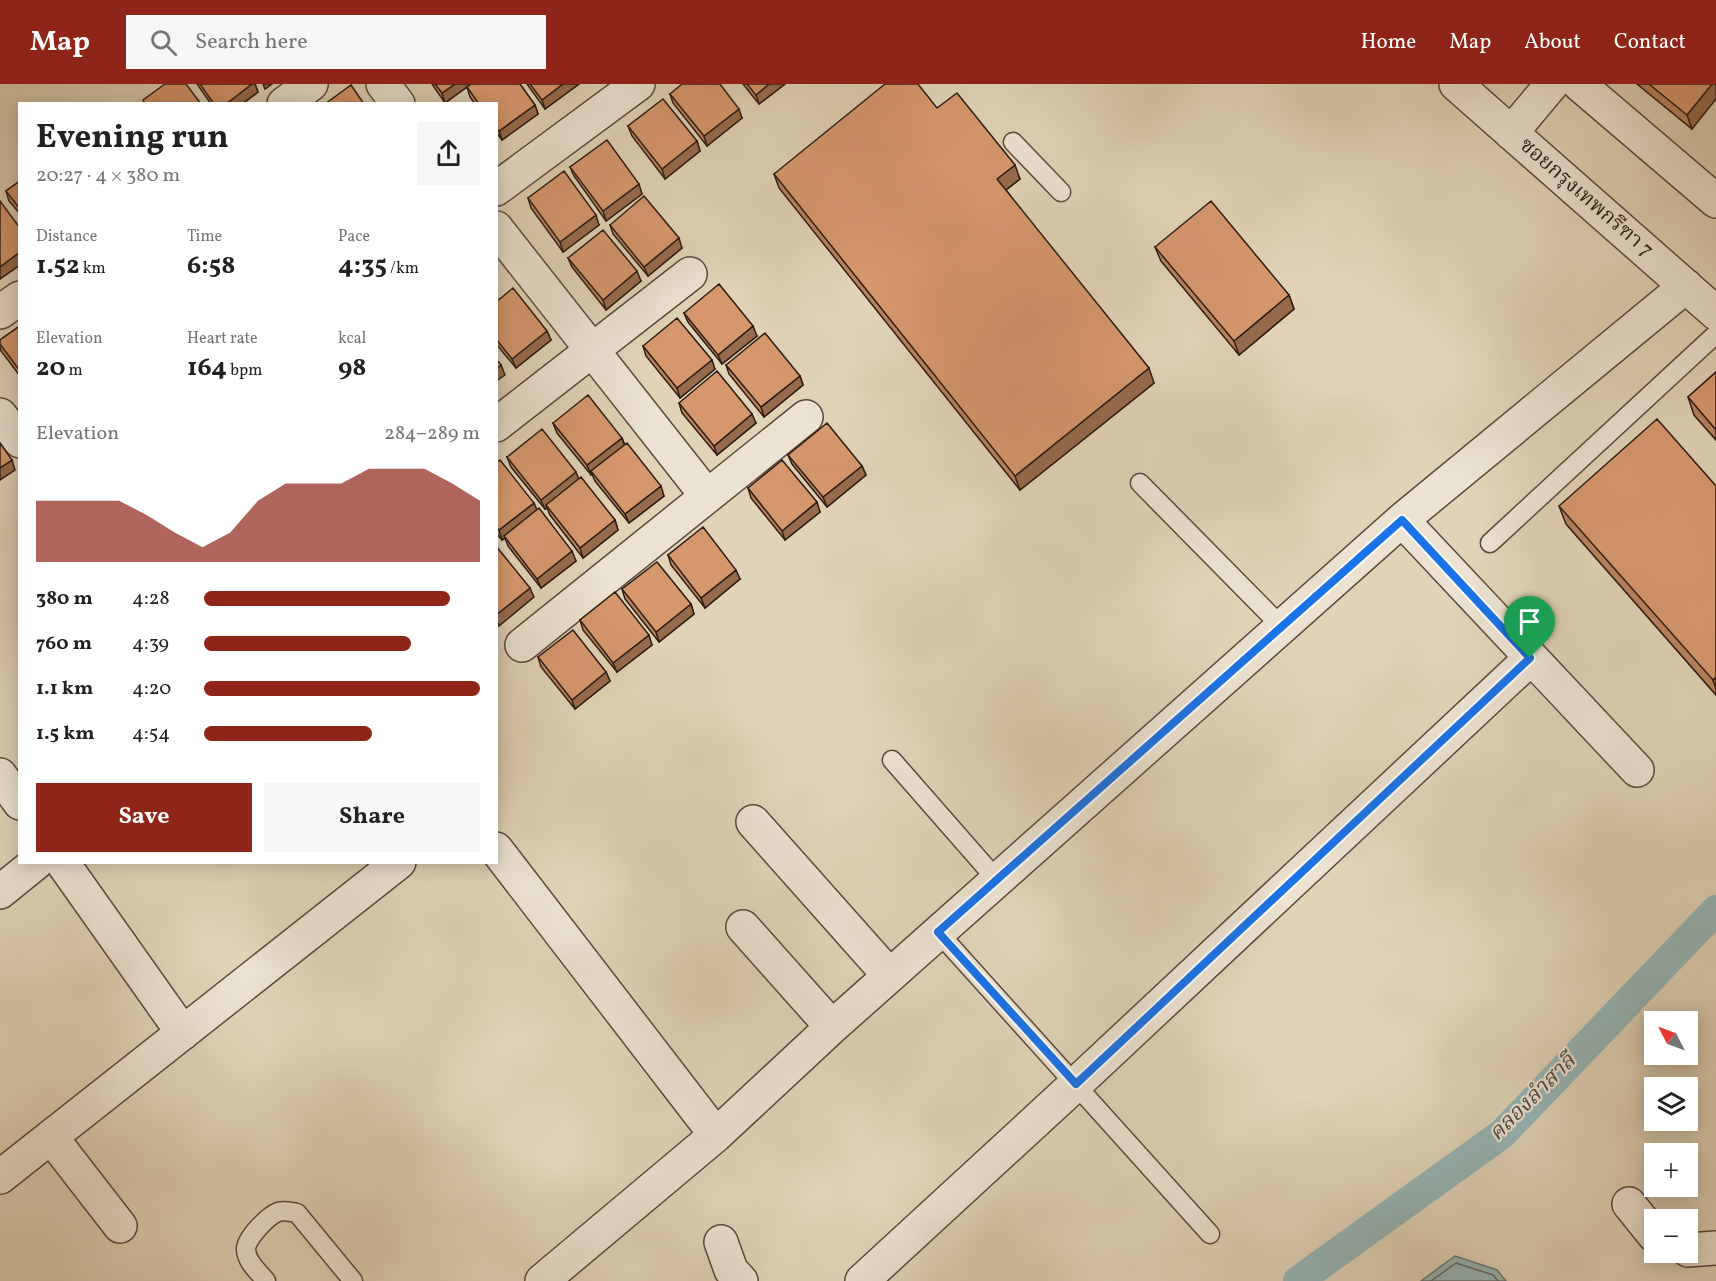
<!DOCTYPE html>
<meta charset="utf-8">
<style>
:root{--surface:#fff;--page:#f6f6f6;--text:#202124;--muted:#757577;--accent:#8f2418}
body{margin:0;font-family:Vollkorn,"Noto Serif Thai",serif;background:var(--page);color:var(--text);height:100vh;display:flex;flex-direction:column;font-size:22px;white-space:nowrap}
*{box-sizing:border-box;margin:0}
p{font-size:20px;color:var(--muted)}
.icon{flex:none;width:33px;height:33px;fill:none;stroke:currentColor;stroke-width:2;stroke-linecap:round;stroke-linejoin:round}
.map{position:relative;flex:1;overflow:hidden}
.side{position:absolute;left:18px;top:18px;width:480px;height:762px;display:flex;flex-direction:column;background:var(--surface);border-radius:0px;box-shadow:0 3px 15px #0003}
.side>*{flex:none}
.needle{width:39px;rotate:312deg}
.fabs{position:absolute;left:1644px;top:927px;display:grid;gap:12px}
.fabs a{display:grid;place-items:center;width:54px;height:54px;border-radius:0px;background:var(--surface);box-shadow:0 3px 15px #0003;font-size:30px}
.pin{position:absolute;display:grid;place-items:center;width:51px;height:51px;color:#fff;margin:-62px -26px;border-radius:50% 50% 50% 0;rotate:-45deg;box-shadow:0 0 6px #0007}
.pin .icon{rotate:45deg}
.round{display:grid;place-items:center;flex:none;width:63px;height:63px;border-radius:0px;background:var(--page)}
.overview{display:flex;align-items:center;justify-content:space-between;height:102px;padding:0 18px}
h1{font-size:33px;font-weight:700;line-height:45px}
.stats{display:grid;grid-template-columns:repeat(3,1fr);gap:9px;height:102px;padding:6px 18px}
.stats div{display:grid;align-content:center}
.stats b{font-size:26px;font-weight:700}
.stats small{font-size:16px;font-weight:400}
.stats p{font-size:16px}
.chart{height:168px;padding:12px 18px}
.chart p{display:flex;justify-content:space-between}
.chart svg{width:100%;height:108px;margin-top:6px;fill:var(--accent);opacity:.7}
.cta{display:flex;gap:12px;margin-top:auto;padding:12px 18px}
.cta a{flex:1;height:69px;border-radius:0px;background:var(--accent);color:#fff;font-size:24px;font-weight:700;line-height:69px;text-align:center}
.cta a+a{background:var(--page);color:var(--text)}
ul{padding:0 18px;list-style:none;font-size:20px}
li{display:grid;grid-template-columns:96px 72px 1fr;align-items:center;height:45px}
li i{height:15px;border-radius:8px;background:var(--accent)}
header{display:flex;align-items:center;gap:36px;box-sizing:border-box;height:84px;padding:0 30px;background:var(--accent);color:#fff}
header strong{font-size:28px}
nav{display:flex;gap:33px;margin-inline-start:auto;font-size:21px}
.search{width:420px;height:54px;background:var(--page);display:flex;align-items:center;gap:15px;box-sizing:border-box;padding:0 21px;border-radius:0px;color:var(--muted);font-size:22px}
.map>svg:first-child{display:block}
.water{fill:#96b6b6;stroke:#6c7876;stroke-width:1.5}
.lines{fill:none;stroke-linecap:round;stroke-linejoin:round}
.shore{stroke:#626966;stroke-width:1.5}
.canal{stroke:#96b6b6;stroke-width:30}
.service-casing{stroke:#5a4a3e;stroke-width:21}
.minor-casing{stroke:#5a4a3e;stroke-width:36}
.service{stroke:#ebe2d1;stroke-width:18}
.minor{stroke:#ebe2d1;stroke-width:33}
.wall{fill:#b9825e;stroke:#2d1c15;stroke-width:1.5}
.shaded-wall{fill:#966a4c;stroke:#2d1c15;stroke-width:1.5}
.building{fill:#d7976d;stroke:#2d1c15;stroke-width:1.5}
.route-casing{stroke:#fff;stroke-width:12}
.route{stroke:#1a73e8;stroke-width:8}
.labels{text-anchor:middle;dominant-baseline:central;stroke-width:4.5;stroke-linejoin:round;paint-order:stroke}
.street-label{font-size:21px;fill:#2d1c15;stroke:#ebe2d1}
.water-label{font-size:22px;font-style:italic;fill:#4c4a45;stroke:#ebe2d1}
</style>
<header>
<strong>Map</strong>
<div class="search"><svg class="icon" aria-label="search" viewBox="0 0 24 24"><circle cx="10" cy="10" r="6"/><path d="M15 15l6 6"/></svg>Search here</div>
<nav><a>Home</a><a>Map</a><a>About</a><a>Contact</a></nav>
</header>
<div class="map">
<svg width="1716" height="1197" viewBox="0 0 1716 1197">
<rect width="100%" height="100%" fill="#e0d3b8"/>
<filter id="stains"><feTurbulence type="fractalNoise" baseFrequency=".00333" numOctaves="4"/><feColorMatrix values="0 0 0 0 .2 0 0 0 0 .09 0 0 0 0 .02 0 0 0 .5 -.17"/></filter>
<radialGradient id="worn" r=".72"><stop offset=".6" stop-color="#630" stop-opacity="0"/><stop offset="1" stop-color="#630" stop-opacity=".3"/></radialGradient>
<!-- water -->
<path class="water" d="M1455,1172l42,14 9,11h-85z"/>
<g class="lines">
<!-- shore -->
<path class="shore" d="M1431,1197l25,-18 37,12 5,6"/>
<!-- canal -->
<path class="canal" d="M1298,1197l204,-147 214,-224"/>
<defs>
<path id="service" d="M1013,58l48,50
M1140,399l142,144
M1490,459l226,-209
M892,676l105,120
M938,848l272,302
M266,1197c-7,-9 -19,-18 -20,-31 -1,-11 22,-34 32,-38 6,-2 13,0 19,1l56,68"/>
<path id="minor" d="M383,0l15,20
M1456,0l260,229
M1579,0l137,117
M284,20l27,-20
M1511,49l41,-49
M496,105l142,-105
M496,144l211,268
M0,228l20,-14
M0,331l20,26
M496,341l194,-151
M1402,436l235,250
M522,561l284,-228
M0,691l20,28
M753,738l136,153
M496,765l220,286
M62,778l121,171
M0,808l37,-30
M743,843l89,100
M51,1053l69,89
M0,1093l399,-315
M1629,1120l25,31
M721,1158l10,28 10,11
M1688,1166l28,-2
M542,1197l174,-146 116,-108 570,-507 284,-234
M862,1197l214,-197 455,-426"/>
</defs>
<!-- service casing -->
<use href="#service" class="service-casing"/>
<!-- minor casing -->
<use href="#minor" class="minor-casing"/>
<!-- service -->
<use href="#service" class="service"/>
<!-- minor -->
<use href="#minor" class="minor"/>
</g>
<!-- wall -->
<path class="wall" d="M197,0h58l3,8 -16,12h-31z
M432,0h88l15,21 3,9 -36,26 -6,-8v-28h-21l-5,-7 -3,-10 -22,16z
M527,0h52l-34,25z
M743,0h42l-26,20z
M1637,0h79l-24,45z
M670,10l72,24 -35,28 -34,-43z
M937,24l83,71 -14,11 148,193 -134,107 -241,-302 -5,-14z
M628,42l69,15 3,10 -35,28 -33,-43z
M570,83l72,27 -36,27 -32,-45z
M20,97v33l-11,-13 -3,-10z
M528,114l71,27 -36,27 -32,-44z
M610,141l72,23 -34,28 -35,-42z
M1155,163l134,48 5,14 -55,46 -78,-94z
M568,174l73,23 -35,29 -34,-43z
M496,218l51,29 4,9 -35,28 -20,-24z
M684,229l73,23 -35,28 -34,-42z
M20,242v50l-19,-25 -1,-4v-7z
M643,262l72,23 -35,29 -34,-42z
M726,281l74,11 3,9 -39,32 -35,-43z
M1716,288v68l-22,-25 -6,-18z
M679,319l77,20 -39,32 -35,-42z
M553,339l69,15 3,7 39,51 -35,27 -34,-42 -3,-7 -1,1 -34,-42z
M788,371l74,11 4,9 -39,32 -35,-43z
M507,373l72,22 36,41 3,10 -35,28 -33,-43 -3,-7 -2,1 -34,-42z
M496,379l41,47 39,51 -35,27 -33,-42 -3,-8 -3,2 -6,-7z
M1716,402v209l-150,-171 -7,-18z
M748,404l72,24 -35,28 -34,-42z
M668,471l72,24 -35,29 -34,-43z
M622,505l69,15 3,10 -35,28 -34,-43z
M580,536l72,25 -35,27 -34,-42z
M538,573l68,15 4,9 -35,28 -34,-42z"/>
<!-- shaded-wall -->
<path class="shaded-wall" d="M252,0h3l3,8 -16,12h-16z
M263,0h9l-7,5z
M455,0h16l-26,19 -3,-10z
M563,0h16l-34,25 -3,-9z
M769,0h16l-26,20 -3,-9z
M1712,0h4v15l-24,30 -5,-14z
M535,21l3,9 -36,26 -3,-9z
M739,25l3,9 -35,28 -3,-10z
M697,57l3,10 -35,28 -3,-10z
M1015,81l5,14 -18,14 -5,-14z
M639,100l3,10 -36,27 -3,-10z
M596,131l3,10 -36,27 -3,-10z
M679,154l3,10 -34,28 -4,-9z
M20,168v13l-20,14v-12z
M637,187l4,10 -35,29 -3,-10z
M1289,211l5,14 -55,46 -5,-14z
M753,242l4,10 -35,28 -4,-9z
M547,247l4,9 -35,28 -4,-9z
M712,276l3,9 -35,29 -3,-10z
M501,281l4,10 -9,6v-12z
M1149,284l5,15 -134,107 -5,-14z
M800,292l3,9 -39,32 -3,-10z
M752,330l4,9 -39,32 -3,-9z
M622,354l3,9 -34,24 1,3 -1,1 -4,-10z
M12,376l3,10 -15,10v-12z
M862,382l4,9 -39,32 -4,-10z
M576,388l4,10 -34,23 1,3 -2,1 -4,-9z
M661,402l3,10 -35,27 -4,-9z
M817,418l3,10 -35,28 -3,-9z
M534,419l4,9 -36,28 -3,-10z
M615,436l3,10 -35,28 -3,-10z
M572,467l4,10 -35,27 -4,-9z
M736,486l4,9 -35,29 -4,-10z
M530,504l4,9 -35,29 -3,-7v-4z
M691,520l3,10 -35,28 -3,-10z
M649,551l3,10 -35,27 -4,-9z
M606,588l4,9 -35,28 -3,-9z
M1716,593v12l-3,-9z"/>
<!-- building -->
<path class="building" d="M165,0h21l15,20h-56l-2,-4z
M200,0h52l-26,20h-12z
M435,0h20l-13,9z
M471,0h49l15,21 -36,26 -3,-3v-24h-17l-12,-17z
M530,0h33l-21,16z
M682,0h38l19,25 -35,27 -34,-42z
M747,0h22l-13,11z
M885,0h33l19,24 20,-15 58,72 -18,14 152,189 -134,108 -241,-302z
M1649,0h63l-25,31z
M351,1l13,19h-39z
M663,15l34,42 -35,28 -34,-43z
M607,56l32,44 -36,27 -33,-44z
M564,87l32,44 -36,27 -32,-44z
M20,97v28l-14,-18z
M644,112l35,42 -35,29 -34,-42z
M0,117l20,27v24l-20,15z
M1211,117l78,94 -55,46 -79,-94z
M603,146l34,41 -34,29 -35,-42z
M719,200l34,42 -35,29 -34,-42z
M513,204l34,43 -35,28 -16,-20v-37z
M677,234l35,42 -35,28 -34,-42z
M20,242v45l-20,-27v-4z
M765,249l35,43 -39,31 -35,-42z
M496,275l5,6 -5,4z
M717,287l35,43 -38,32 -35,-43z
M1716,288v58l-28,-33z
M588,311l34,43 -35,27 -34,-42z
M1657,335l59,67v191l-3,3 -154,-174z
M827,339l35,43 -39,31 -35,-42z
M542,345l34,43 -35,28 -34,-43z
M0,359l12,17 -12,8z
M627,359l34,43 -36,28 -34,-43z
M500,376l34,43 -35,27 -3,-3v-64z
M782,376l35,42 -35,29 -34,-43z
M581,393l34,43 -35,28 -34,-43z
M539,424l33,43 -35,28 -33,-43z
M703,443l33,43 -35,28 -33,-43z
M496,462l34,42 -34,27z
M657,478l34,42 -35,28 -34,-43z
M615,508l34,43 -36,28 -33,-43z
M573,546l33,42 -34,28 -34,-43z"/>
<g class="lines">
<defs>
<path id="route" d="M1402,436l128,138 -454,426 -138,-152z"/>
</defs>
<!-- route casing -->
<use href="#route" class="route-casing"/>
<!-- route -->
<use href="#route" class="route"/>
</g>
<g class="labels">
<!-- street labels -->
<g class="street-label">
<text transform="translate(1586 114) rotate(41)">ซอยกรุงเทพกรีฑา 7</text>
</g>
<!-- water labels -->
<g class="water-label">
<text transform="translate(1533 1014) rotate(-45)">คลองลำสาลี</text>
</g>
</g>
<rect width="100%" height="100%" filter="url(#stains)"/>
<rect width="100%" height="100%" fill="url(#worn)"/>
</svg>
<div class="fabs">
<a><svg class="needle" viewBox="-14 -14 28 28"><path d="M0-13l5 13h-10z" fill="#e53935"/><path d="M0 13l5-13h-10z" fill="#757577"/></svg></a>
<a><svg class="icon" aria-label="layers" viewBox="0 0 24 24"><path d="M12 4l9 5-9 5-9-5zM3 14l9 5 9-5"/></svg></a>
<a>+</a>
<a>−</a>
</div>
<div class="pin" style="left:1530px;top:574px;background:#1e9e55"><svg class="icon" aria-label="arrive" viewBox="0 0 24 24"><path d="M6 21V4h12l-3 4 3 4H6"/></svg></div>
<section class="side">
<div class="overview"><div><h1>Evening run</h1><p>20:27 · 4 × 380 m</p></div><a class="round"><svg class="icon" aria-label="share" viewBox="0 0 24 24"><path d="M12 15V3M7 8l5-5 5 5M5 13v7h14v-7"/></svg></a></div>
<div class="stats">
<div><p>Distance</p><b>1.52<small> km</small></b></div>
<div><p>Time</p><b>6:58</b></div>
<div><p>Pace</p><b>4:35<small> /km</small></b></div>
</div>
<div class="stats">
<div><p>Elevation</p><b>20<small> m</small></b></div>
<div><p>Heart rate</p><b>164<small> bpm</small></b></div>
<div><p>kcal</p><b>98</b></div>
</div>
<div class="chart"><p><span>Elevation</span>284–289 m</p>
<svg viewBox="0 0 160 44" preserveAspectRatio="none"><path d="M0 44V19L10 19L20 19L30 19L40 25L50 32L60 38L70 32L80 19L90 12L100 12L110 12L120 6L130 6L140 6L150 12L160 19V44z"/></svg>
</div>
<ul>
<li><b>380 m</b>4:28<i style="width:89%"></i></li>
<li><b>760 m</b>4:39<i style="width:75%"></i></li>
<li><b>1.1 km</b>4:20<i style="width:100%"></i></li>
<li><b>1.5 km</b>4:54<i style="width:61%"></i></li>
</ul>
<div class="cta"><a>Save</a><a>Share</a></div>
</section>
</div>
